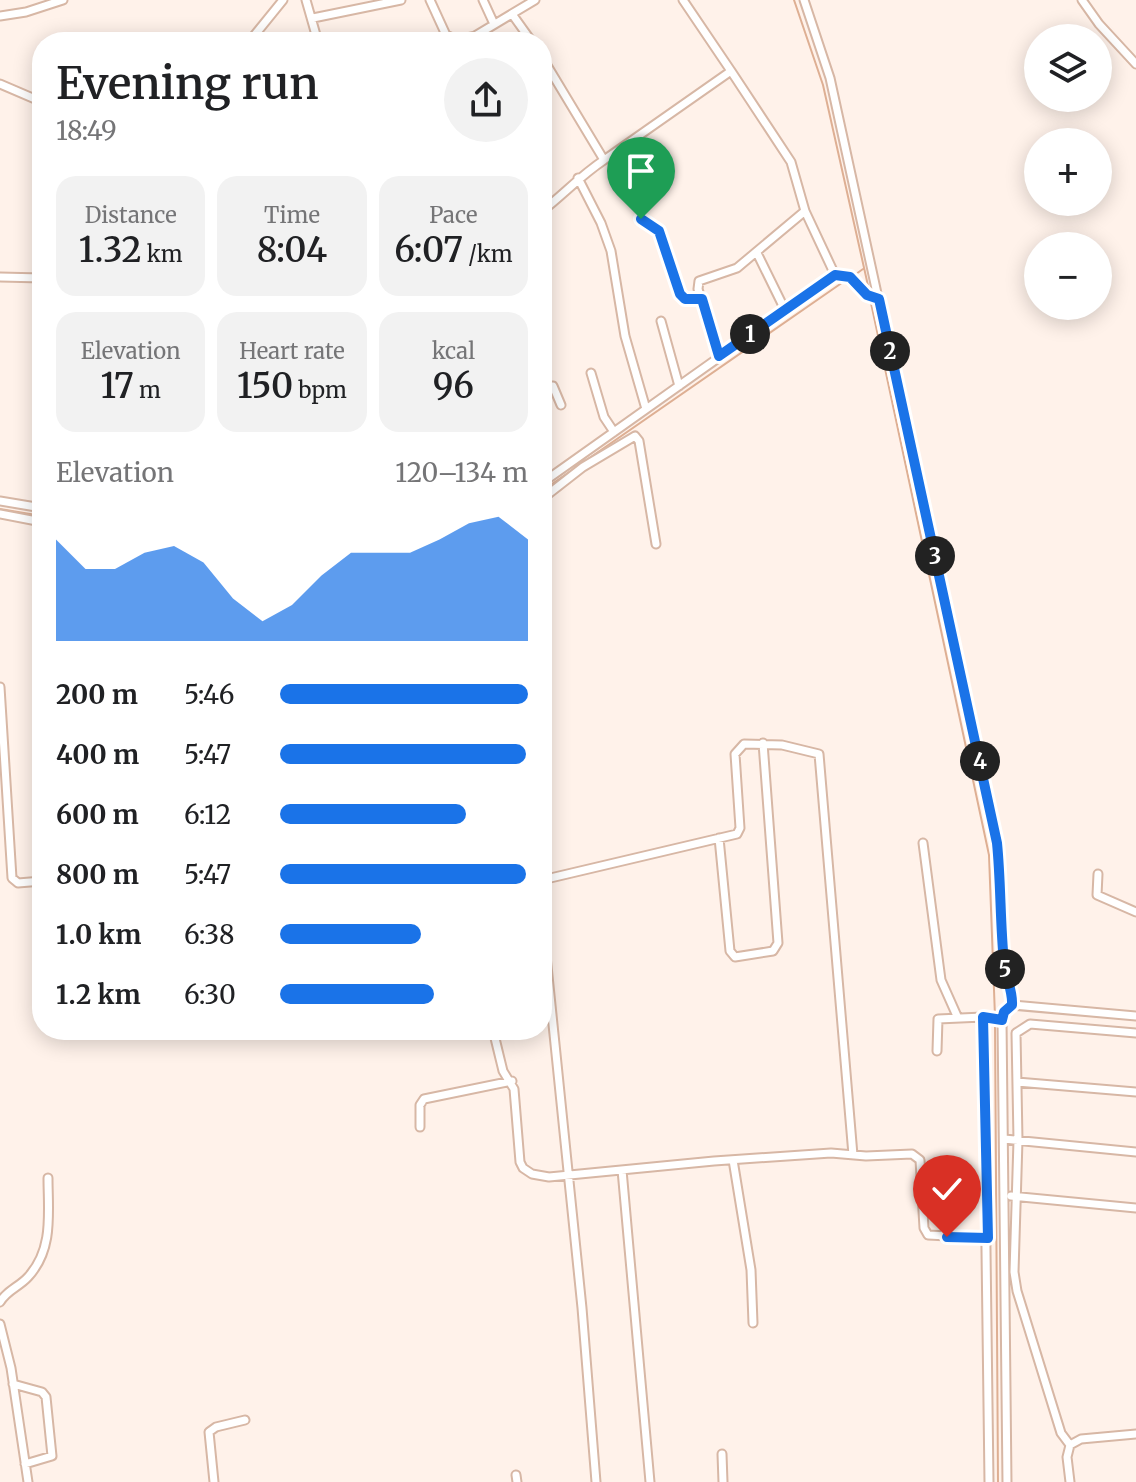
<!DOCTYPE html>
<meta charset="utf-8">
<style>
:root{--surface:#fff;--page:#f2f2f2;--text:#202124;--muted:#757577;--accent:#1a73e8}
body{margin:0;font-family:Merriweather,serif;background:var(--page);color:var(--text);height:100vh;display:flex;flex-direction:column;font-size:30px;white-space:nowrap}
*{box-sizing:border-box;margin:0}
p{font-size:26px;color:var(--muted)}
.icon{flex:none;width:44px;height:44px;fill:none;stroke:currentColor;stroke-width:2;stroke-linecap:round;stroke-linejoin:round}
.map{position:relative;flex:1;overflow:hidden}
.panel{position:absolute;left:32px;top:32px;width:520px;height:1008px;display:flex;flex-direction:column;background:var(--surface);border-radius:32px;box-shadow:0 4px 20px #0003}
.panel>*{flex:none}
.tools{position:absolute;left:1024px;top:24px;display:grid;gap:16px}
.tools a{display:grid;place-items:center;width:88px;height:88px;border-radius:50%;background:var(--surface);box-shadow:0 4px 20px #0003;font-size:40px}
.pin{position:absolute;display:grid;place-items:center;width:68px;height:68px;color:#fff;margin:-82px -34px;border-radius:50% 50% 50% 0;rotate:-45deg;box-shadow:0 0 8px #0007}
.pin .icon{rotate:45deg}
.km{position:absolute;width:40px;height:40px;margin:-20px;border-radius:50%;background:#222;color:#fff;font-size:22px;line-height:40px;text-align:center}
.round{display:grid;place-items:center;flex:none;width:84px;height:84px;border-radius:42px;background:var(--page)}
.overview{display:flex;align-items:center;justify-content:space-between;height:136px;padding:0 24px}
h1{font-size:44px;font-weight:600;line-height:60px}
.figures{display:grid;grid-template-columns:repeat(3,1fr);gap:12px;height:136px;padding:8px 24px}
.figures div{display:grid;align-content:center;border-radius:20px;background:var(--page);text-align:center}
.figures b{font-size:34px;font-weight:600}
.figures small{font-size:22px;font-weight:400}
.figures p{font-size:22px}
.chart{height:224px;padding:16px 24px}
.chart p{display:flex;justify-content:space-between}
.chart svg{width:100%;height:144px;margin-top:8px;fill:var(--accent);opacity:.7}
ul{padding:0 24px;list-style:none;font-size:26px}
li{display:grid;grid-template-columns:128px 96px 1fr;align-items:center;height:60px}
li i{height:20px;border-radius:10px;background:var(--accent)}
.map>svg:first-child{display:block}
.lines{fill:none;stroke-linecap:round;stroke-linejoin:round}
.stream{stroke:#deaf93;stroke-width:2}
.minor-casing{stroke:#d7b7a5;stroke-width:11}
.minor{stroke:#fff;stroke-width:7}
.route-casing{stroke:#fff;stroke-width:16}
.route{stroke:#1a73e8;stroke-width:10}
</style>
<div class="map">
<svg width="1136" height="1482" viewBox="0 0 1136 1482">
<rect width="100%" height="100%" fill="#fff2ea"/>
<g class="lines">
<!-- stream -->
<path class="stream" d="M794,0l29,85 46,205
M856,274l7,-5
M871,303l118,552 6,162
M542,491l304,-211
M0,509l42,7
M995,1023l3,459"/>
<defs>
<path id="minor" d="M306,0l12,42
M430,0l16,35 11,5 18,-4 60,-36
M483,0l11,24
M683,0l48,71
M804,0l26,78 167,765c4,40 3,80 7,119 1,16 9,27 8,43l-8,7 -2,8 5,462
M1082,0l17,24 37,40
M512,14l20,28
M0,16l26,-4 37,-12
M313,18l88,-18
M249,42l34,-42
M542,57l62,103c-24,16 -40,34 -62,51
M0,84l42,18
M604,160l127,-89 60,91 14,49 30,64
M578,178l23,45 10,28 14,85 21,73
M641,219l18,12 21,63 5,5h17
M757,253l28,57
M0,277l42,1
M661,321l18,65
M719,356l-21,-67 1,-8 38,-13 68,-57
M591,373l13,44 10,15
M542,388l11,-2 8,19
M542,483l293,-208 15,2 17,18 12,4
M542,499l41,-32 52,-31 4,5 17,103
M0,501l42,7
M0,514l42,8
M0,687l12,191 6,5 24,-2
M719,838l11,113 5,6 38,-6 5,-8 -15,-200
M923,843l18,137 16,36
M1098,874l-1,21 39,17
M542,880l195,-46 3,-6 -5,-74 9,-10 38,1 37,9 34,401
M542,917l40,391 14,174
M1012,1005l124,11
M493,1030l10,41 11,18 6,73 3,6 9,6 17,3 165,-16 117,-8 35,3 46,-2 8,6 4,68 4,7 60,3
M937,1051l1,-32 45,-2
M1017,1082l119,10
M420,1127v-22l4,-6 88,-18
M1004,1139l132,13
M733,1160l18,110 2,53
M622,1170l28,312
M1011,1196l125,12
M0,1302c7,-12 19,-15 28,-25 26,-28 20,-65 20,-99
M0,1324l11,44 17,114
M13,1384l29,8 4,5 6,59 -27,8
M1070,1445l-9,-12 -44,-142 -3,-19 4,-132 -2,-107 14,-9 106,9
M722,1454l1,28
M516,1475l1,7
M214,1482l-5,-50 7,-5 29,-7
M989,1482l-6,-465 19,3
M1070,1482l-3,-25 3,-12 11,-6 55,-5"/>
</defs>
<!-- minor casing -->
<use href="#minor" class="minor-casing"/>
<!-- minor -->
<use href="#minor" class="minor"/>
</g>
<g class="lines">
<defs>
<path id="route" d="M641,219l18,12 21,63 5,5h17l17,57 116,-81 15,2 17,18 12,4 118,544c4,40 3,80 7,119 1,16 9,27 8,43l-8,7 -2,8 -19,-3 5,221 -41,-1"/>
</defs>
<!-- route casing -->
<use href="#route" class="route-casing"/>
<!-- route -->
<use href="#route" class="route"/>
</g>
</svg>
<div class="tools">
<a><svg class="icon" aria-label="layers" viewBox="0 0 24 24"><path d="M12 4l9 5-9 5-9-5zM3 14l9 5 9-5"/></svg></a>
<a>+</a>
<a>−</a>
</div>
<div class="pin" style="left:641px;top:219px;background:#1e9e55"><svg class="icon" aria-label="arrive" viewBox="0 0 24 24"><path d="M6 21V4h12l-3 4 3 4H6"/></svg></div>
<div class="pin" style="left:947px;top:1237px;background:#d93025"><svg class="icon" aria-label="check" viewBox="0 0 24 24"><path d="M5 12l5 5 9-10"/></svg></div>
<b class="km" style="left:750px;top:334px">1</b>
<b class="km" style="left:890px;top:351px">2</b>
<b class="km" style="left:935px;top:556px">3</b>
<b class="km" style="left:980px;top:761px">4</b>
<b class="km" style="left:1005px;top:969px">5</b>
<section class="panel">
<div class="overview"><div><h1>Evening run</h1><p>18:49</p></div><a class="round"><svg class="icon" aria-label="share" viewBox="0 0 24 24"><path d="M12 15V3M7 8l5-5 5 5M5 13v7h14v-7"/></svg></a></div>
<div class="figures">
<div><p>Distance</p><b>1.32<small> km</small></b></div>
<div><p>Time</p><b>8:04</b></div>
<div><p>Pace</p><b>6:07<small> /km</small></b></div>
</div>
<div class="figures">
<div><p>Elevation</p><b>17<small> m</small></b></div>
<div><p>Heart rate</p><b>150<small> bpm</small></b></div>
<div><p>kcal</p><b>96</b></div>
</div>
<div class="chart"><p><span>Elevation</span>120–134 m</p>
<svg viewBox="0 0 160 44" preserveAspectRatio="none"><path d="M0 44V13L10 22L20 22L30 17L40 15L50 20L60 31L70 38L80 33L90 24L100 17L110 17L120 17L130 13L140 8L150 6L160 13V44z"/></svg>
</div>
<ul>
<li><b>200 m</b>5:46<i style="width:100%"></i></li>
<li><b>400 m</b>5:47<i style="width:99%"></i></li>
<li><b>600 m</b>6:12<i style="width:75%"></i></li>
<li><b>800 m</b>5:47<i style="width:99%"></i></li>
<li><b>1.0 km</b>6:38<i style="width:57%"></i></li>
<li><b>1.2 km</b>6:30<i style="width:62%"></i></li>
</ul>
</section>
</div>
